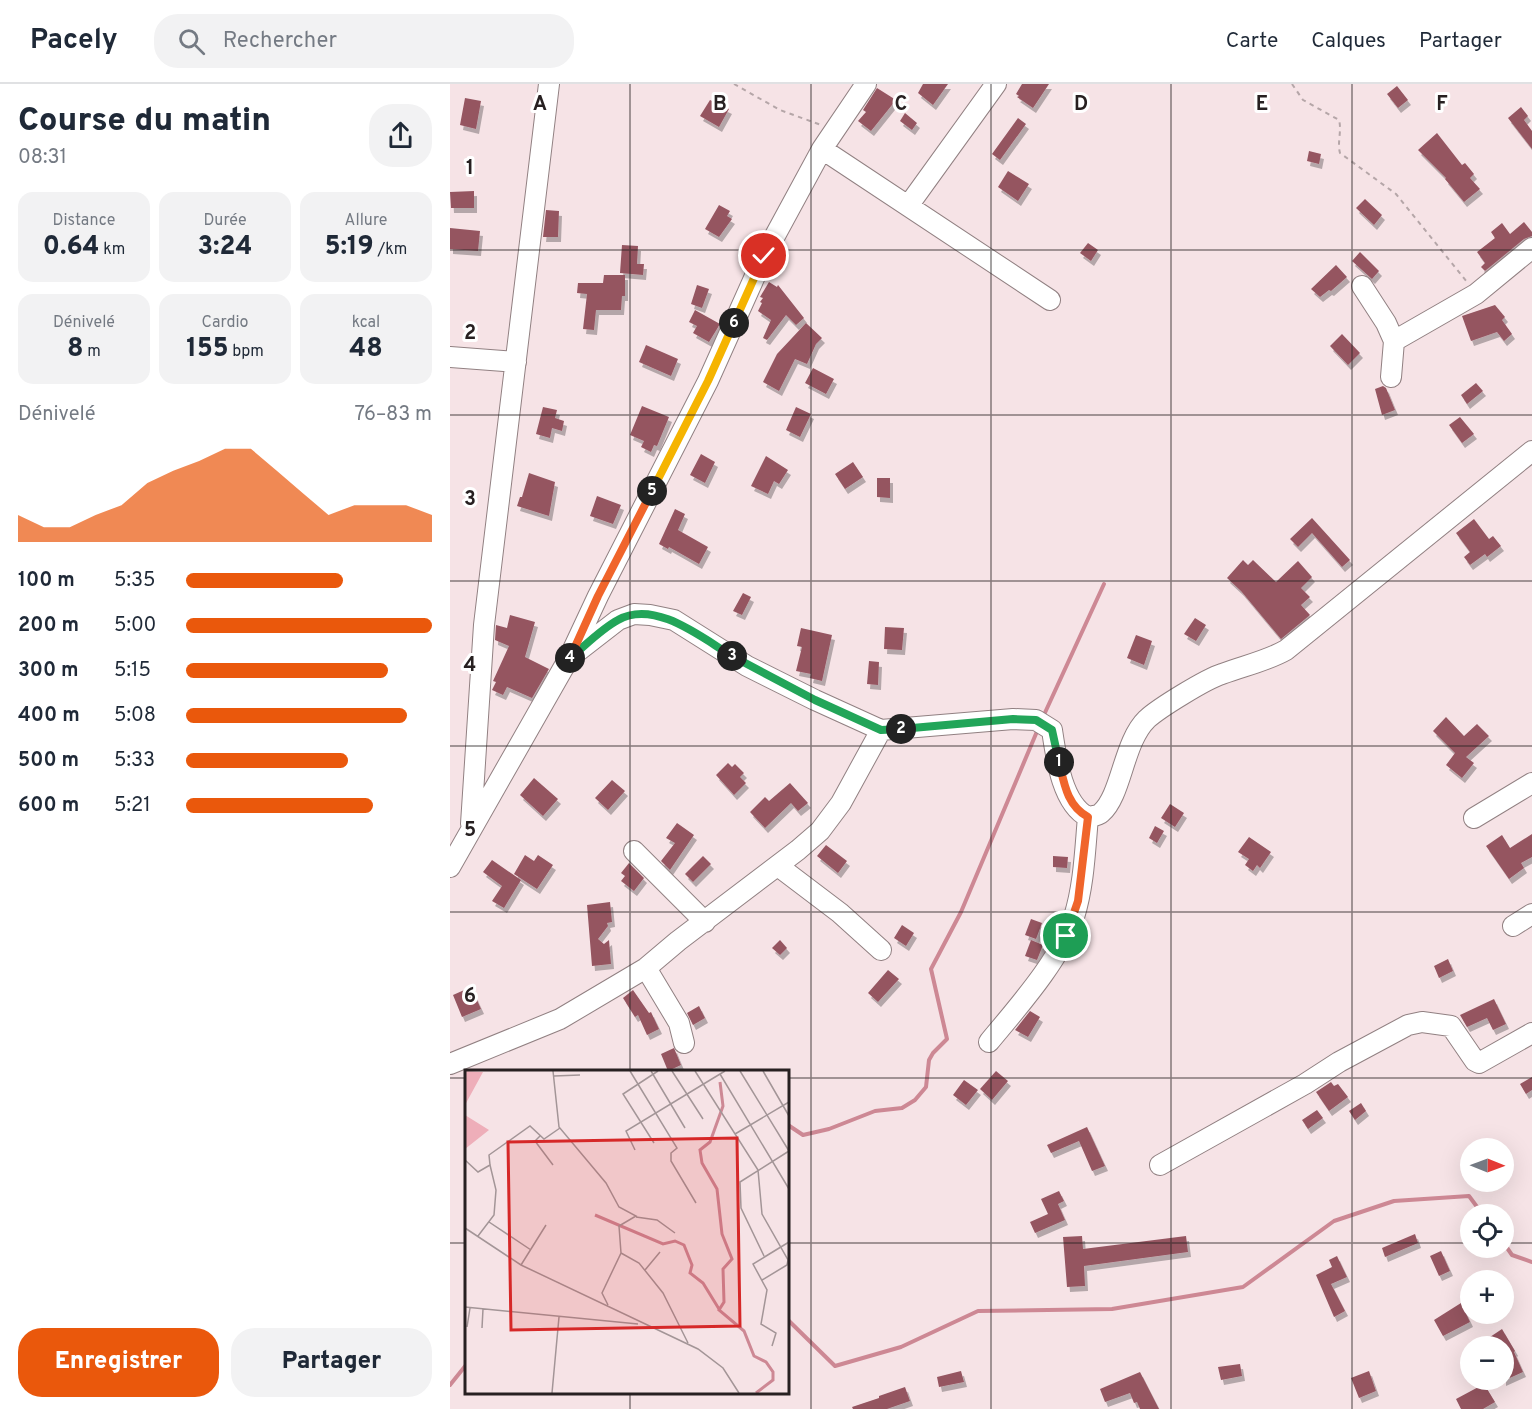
<!DOCTYPE html>
<html lang="fr">
<meta charset="utf-8">
<style>
:root{--surface:#fff;--page:#f2f2f3;--text:#1f2937;--muted:#747a83;--line:#e0e1e3;--accent:#ea580c}
body{margin:0;font-family:Overpass,sans-serif;background:var(--page);color:var(--text);height:100vh;display:flex;flex-direction:column;font-size:22px;white-space:nowrap}
*{box-sizing:border-box;margin:0}
p{font-size:20px;color:var(--muted)}
.icon{flex:none;width:33px;height:33px;fill:none;stroke:currentColor;stroke-width:2;stroke-linecap:round;stroke-linejoin:round}
.map{position:relative;flex:1;overflow:hidden}
.panel{display:flex;flex-direction:column;background:var(--surface);width:450px}
.panel>*{flex:none}
.needle{width:39px;rotate:91deg}
.buttons{position:absolute;left:1010px;top:1054px;display:grid;gap:12px}
.buttons a{display:grid;place-items:center;width:54px;height:54px;border-radius:50%;background:var(--surface);box-shadow:0 6px 24px #0002;font-size:30px}
.pin{position:absolute;display:grid;place-items:center;width:51px;height:51px;color:#fff;margin:-26px;border:3px solid #fff;border-radius:50%;box-shadow:0 2px 6px #0007}
.km{position:absolute;width:30px;height:30px;margin:-15px;border-radius:50%;background:#222;color:#fff;font-size:16px;line-height:30px;text-align:center}
.round{display:grid;place-items:center;flex:none;width:63px;height:63px;border-radius:24px;background:var(--page)}
.overview{display:flex;align-items:center;justify-content:space-between;height:102px;padding:0 18px}
h1{font-size:33px;font-weight:800;line-height:45px}
.figures{display:grid;grid-template-columns:repeat(3,1fr);gap:9px;height:102px;padding:6px 18px}
.figures div{display:grid;align-content:center;border-radius:15px;background:var(--page);text-align:center}
.figures b{font-size:26px;font-weight:800}
.figures small{font-size:16px;font-weight:400}
.figures p{font-size:16px}
.chart{height:168px;padding:12px 18px}
.chart p{display:flex;justify-content:space-between}
.chart svg{width:100%;height:108px;margin-top:6px;fill:var(--accent);opacity:.7}
.cta{display:flex;gap:12px;margin-top:auto;padding:12px 18px}
.cta a{flex:1;height:69px;border-radius:24px;background:var(--accent);color:#fff;font-size:24px;font-weight:800;line-height:69px;text-align:center}
.cta a+a{background:var(--page);color:var(--text)}
ul{padding:0 18px;list-style:none;font-size:20px}
li{display:grid;grid-template-columns:96px 72px 1fr;align-items:center;height:45px}
li i{height:15px;border-radius:8px;background:var(--accent)}
header{display:flex;align-items:center;gap:36px;box-sizing:border-box;height:84px;padding:0 30px;background:var(--surface);border-bottom:2px solid var(--line)}
header strong{font-size:28px}
nav{display:flex;gap:33px;margin-inline-start:auto;font-size:21px}
.search{width:420px;height:54px;background:var(--page);display:flex;align-items:center;gap:15px;box-sizing:border-box;padding:0 21px;border-radius:24px;color:var(--muted);font-size:22px}
main{display:flex;flex:1;min-height:0}
.map>svg:first-child{display:block}
.lines{fill:none;stroke-linecap:round;stroke-linejoin:round}
.stream{stroke:#cd8894;stroke-width:4}
.building{fill:#955561;filter:url(#shadow)}
.minor-casing{stroke:#918082;stroke-width:22}
.path{stroke:#b5a6a8;stroke-width:2;stroke-dasharray:4.5 4.5;stroke-linecap:butt}
.minor{stroke:#fff;stroke-width:20}
.split-1-casing{stroke:#fff;stroke-width:12}
.split-2-casing{stroke:#fff;stroke-width:12}
.split-3-casing{stroke:#fff;stroke-width:12}
.split-4-casing{stroke:#fff;stroke-width:12}
.split-5-casing{stroke:#fff;stroke-width:12}
.split-6-casing{stroke:#fff;stroke-width:12}
.split-7-casing{stroke:#fff;stroke-width:12}
.split-1{stroke:#f0652b;stroke-width:8}
.split-2{stroke:#22a559;stroke-width:8}
.split-3{stroke:#22a559;stroke-width:8}
.split-4{stroke:#22a559;stroke-width:8}
.split-5{stroke:#f0652b;stroke-width:8}
.split-6{stroke:#f5b400;stroke-width:8}
.split-7{stroke:#f5b400;stroke-width:8}
.grid{fill:none;stroke:#272021;stroke-width:1.5;stroke-opacity:0.55}
.inset-river{fill:none;stroke:#cd8894;stroke-width:3}
.inset-road{fill:none;stroke:#a39597;stroke-width:1.5}
.view{fill:#d62828;fill-opacity:0.15;stroke:#d62828;stroke-width:3}
.inset-edge{fill:none;stroke:#272021;stroke-width:3}
.grid-label{font-size:20px;text-anchor:middle;font-weight:bold;fill:#272021;stroke:#fff;stroke-width:6;stroke-linejoin:round;paint-order:stroke}
</style>
<header>
<strong>Pacely</strong>
<div class="search"><svg class="icon" aria-label="search" viewBox="0 0 24 24"><circle cx="10" cy="10" r="6"/><path d="M15 15l6 6"/></svg>Rechercher</div>
<nav><a>Carte</a><a>Calques</a><a>Partager</a></nav>
</header>
<main>
<section class="panel">
<div class="overview"><div><h1>Course du matin</h1><p>08:31</p></div><a class="round"><svg class="icon" aria-label="share" viewBox="0 0 24 24"><path d="M12 15V3M7 8l5-5 5 5M5 13v7h14v-7"/></svg></a></div>
<div class="figures">
<div><p>Distance</p><b>0.64<small> km</small></b></div>
<div><p>Durée</p><b>3:24</b></div>
<div><p>Allure</p><b>5:19<small> /km</small></b></div>
</div>
<div class="figures">
<div><p>Dénivelé</p><b>8<small> m</small></b></div>
<div><p>Cardio</p><b>155<small> bpm</small></b></div>
<div><p>kcal</p><b>48</b></div>
</div>
<div class="chart"><p><span>Dénivelé</span>76–83 m</p>
<svg viewBox="0 0 160 44" preserveAspectRatio="none"><path d="M0 44V33L10 38L20 38L30 33L40 29L50 20L60 15L70 11L80 6L90 6L100 15L110 24L120 33L130 29L140 29L150 29L160 33V44z"/></svg>
</div>
<ul>
<li><b>100 m</b>5:35<i style="width:64%"></i></li>
<li><b>200 m</b>5:00<i style="width:100%"></i></li>
<li><b>300 m</b>5:15<i style="width:82%"></i></li>
<li><b>400 m</b>5:08<i style="width:90%"></i></li>
<li><b>500 m</b>5:33<i style="width:66%"></i></li>
<li><b>600 m</b>5:21<i style="width:76%"></i></li>
</ul>
<div class="cta"><a>Enregistrer</a><a>Partager</a></div>
</section>
<div class="map">
<svg width="1082" height="1325" viewBox="0 0 1082 1325">
<defs>
<filter id="shadow"><feDropShadow dx="3" dy="5" stdDeviation="0" flood-color="#0004"/></filter>
</defs>
<rect width="100%" height="100%" fill="#f6e3e6"/>
<g class="lines">
<!-- stream -->
<path class="stream" d="M593,633l61,-133
M338,1041l15,10 26,-6 46,-18 27,-3 13,-8 11,-13 3,-27 4,-7 14,-14 -16,-70 30,-57 77,-183
M1053,1158l9,13 20,7
M338,1236l47,46 66,-19 77,-36 134,-2 131,-22 91,-66 60,-20 75,-5 14,19
M0,1301l16,-20"/>
</g>
<!-- building -->
<path class="building" d="M473,0h25l-15,21 -15,-12z
M572,0h27l-16,24 -16,-11 2,-1 -3,-2z
M947,2l11,14 -10,8 -11,-14z
M427,4l19,12 -25,31 -13,-10 8,-9 -3,-2z
M15,14l16,3 -5,28 -16,-4z
M260,16l19,9 -10,18 -19,-11z
M1071,23l7,9 -4,4 8,11v18l-24,-31z
M455,29l12,10 -5,7 -12,-9z
M568,34l8,6 -26,36 -8,-6z
M987,49l25,32 3,-2 9,11 -4,4 10,11 -16,13 -19,-23 1,-1 -28,-28z
M859,67l12,3 -2,10 -12,-3z
M558,87l21,13 -11,17 -20,-14z
M24,107v17h-23l-1,-16z
M915,115l17,16 -8,10 -18,-17z
M269,121l11,6 -3,5 5,3 -13,18 -14,-8z
M96,126l13,1 -1,26h-15z
M1074,138l8,10v4l-8,3 -39,32 -4,-4 4,-4 -8,-11 18,-14 -4,-6 11,-9 8,11z
M0,144l30,3 -2,20 -28,-2z
M638,159l10,7 -7,11 -11,-8z
M172,161l16,1 -1,18h7l-1,11 -23,-2z
M910,168l19,19 -7,8 -20,-18z
M886,181l11,12 -16,14 -2,-1 -9,7 -9,-8z
M154,191h21v21h-3l-1,14h-25l-2,20 -11,-1 4,-35 -10,-1 1,-10h25z
M319,198l8,5 1,-2 26,33 -8,7 -10,-10 -19,25 -4,-2 8,-18 -13,-9 4,-8 -2,-1 3,-4 -3,-1z
M247,201l12,4 -7,19 -11,-4z
M1045,221l10,12 -3,3 10,14 -8,7 -7,-9 -26,9 -9,-25z
M245,226l25,14 -11,18 -16,-9 4,-7 -8,-4z
M356,239l16,15 -6,6 -9,20 -12,-5 -16,32 -16,-9 14,-28z
M892,250l18,19 -12,12 -18,-19z
M196,261l32,14 -7,17 -32,-14z
M363,284l21,11 -8,15 -21,-11z
M1026,299l7,8 -16,13 -6,-9z
M933,302l3,2 9,22 -13,5 -7,-26z
M192,322l27,11 -12,29 -3,-1 -3,7 -10,-5 3,-6 -14,-6z
M93,323l14,3 -2,8 9,3 -2,10 -10,-3 -2,10 -14,-4z
M346,323l15,7 -11,23 -14,-7z
M1010,333l14,17 -12,9 -13,-18z
M251,370l14,8 -10,21 -15,-8z
M316,372l22,14 -9,14 -5,-3 -6,13 -17,-8z
M403,378l10,15 -18,12 -10,-15z
M79,389l26,9 -6,34 -32,-10 3,-9h2z
M427,394h13v20l-13,-1z
M147,412l24,9 -8,19 -23,-8z
M225,425l10,5 -7,16 30,17 -9,17 -30,-17 -1,2 -9,-5z
M862,434l38,42 -8,7 -30,-34 -14,14 -8,-8z
M1024,435l15,20 4,-3 8,10 -14,11 -2,-3 -15,11 -6,-8 6,-5 -14,-19z
M793,476l5,5 5,-5 23,22 22,-21 14,16 -11,11 9,9 -9,8 9,10 -29,24 -40,-48 -14,-13z
M293,509l8,4 -9,18 -9,-4z
M60,531l25,7 -10,35 24,12 -17,29 -25,-11 -4,8 -11,-5 4,-8 -3,-1 16,-35 -14,-6 1,-15 11,3z
M745,534l11,7 -10,16 -12,-7z
M435,543l19,1 -2,22 -18,-1z
M351,544l31,7 -10,46 -12,-3 1,-4 -15,-3 6,-24 -5,-1z
M686,551l16,6 -8,24 -17,-7z
M419,577l10,1 -1,23 -11,-1z
M996,633l18,19 13,-12 12,12 -23,21 8,6 -12,15 -16,-13 9,-12 -22,-22z
M278,679l4,4 3,-3 9,9 -4,4 6,6 -12,12 -18,-20z
M84,694l24,21 -15,17 -23,-21z
M162,696l13,11 -17,19 -13,-12z
M340,699l18,20 -10,8 -7,-8 -26,25 -15,-16 15,-15 4,4z
M720,720l14,9 -9,14 -14,-9z
M227,739l17,12 -24,35 -9,-9 14,-18 -9,-5z
M705,742l9,5 -7,12 -8,-5z
M1082,750v23l-11,6 3,5 -15,11 -23,-33 16,-11 8,13z
M799,753l22,15 -11,16 -3,-3 -4,6 -8,-6 4,-6 -11,-7z
M376,761l21,16 -9,12 -21,-17z
M75,771l9,6 4,-6 15,10 -16,24 -23,-15z
M253,772l8,8 -18,18 -8,-8z
M603,772l15,1 -1,11 -14,-1z
M42,776l29,20 -17,28 -12,-7 10,-15 -19,-14z
M179,779l15,15 -10,13 -13,-10 4,-5 -4,-3z
M160,818l2,20 -5,1 1,3 -10,13 6,5 5,-4 2,24 -19,2 -5,-61z
M581,835l11,4 -6,16 -11,-4z
M452,841l12,8 -8,13 -12,-8z
M330,856l7,8 -7,7 -8,-7z
M581,856l12,5 -6,15 -12,-4z
M998,875l5,12 -14,7 -5,-12z
M438,886l11,9 -21,23 -10,-9z
M21,903l10,22 -19,8 -9,-22z
M183,906l16,23 2,-1 8,17 -12,6 -9,-20 -3,2 -12,-19z
M1044,915l12,25 -13,6 -6,-12 -20,9 -7,-12z
M249,922l6,12 -12,7 -6,-12z
M580,927l10,6 -12,20 -13,-7z
M224,964l7,17 -13,6 -7,-17z
M546,987l12,10 -16,19 -12,-11z
M1082,993v13l-6,4 -6,-10z
M514,996l14,10 -12,15 -13,-10z
M881,998l3,4 4,-2 10,13 -19,14 -13,-19z
M911,1019l5,8 -11,9 -6,-9z
M867,1026l6,8 -15,11 -6,-9z
M637,1043l18,39 -13,5 -13,-30 -28,12 -4,-8z
M609,1107l5,10 -6,3 7,16 -30,13 -5,-11 18,-8 -7,-15z
M965,1150l3,9 -33,14 -3,-9z
M632,1152l1,13 103,-13 2,16 -104,14 1,20 -18,1 -4,-50z
M991,1167l9,20 -11,5 -9,-20z
M887,1172l10,21 -16,7 14,27 -11,6 -18,-42 16,-8 -3,-7z
M1011,1219l9,19 -27,14 -9,-16z
M1052,1245l13,22 -1,1 9,20 -20,9v-34h-28z
M790,1280l2,12 -21,4 -3,-13z
M511,1287l3,11 -25,5 -2,-10z
M919,1287l7,20 -17,7 -8,-20z
M690,1288l19,37h-19l-3,-7 -3,1 -4,-10 -25,9 -5,-13z
M1034,1300l11,18 -12,7h-22l-5,-10z
M455,1303l5,14 -23,8h-34l-1,-2 27,-9v-2z"/>
<g class="lines">
<defs>
<path id="minor" d="M372,65l228,151
M458,122l88,-122
M912,202l24,37 8,18 -3,36
M944,257l82,-47 56,-46
M0,273l66,5
M119,574l49,-38 16,-6 16,1 24,5 73,46 68,34 66,30 132,-11 23,1 16,10c4,27 10,74 36,87 5,-1 10,-1 13,-4 21,-18 22,-71 46,-94 12,-11 59,-40 75,-45 21,-8 45,-13 64,-24l246,-199
M1024,734l58,-35
M21,740l13,-199 65,-541
M184,767l71,71
M328,782l62,47 41,37
M0,783l119,-209 29,-62 110,-215 56,-125 58,-107 44,-65
M1063,842l19,-12
M196,884l33,55 5,20
M539,958c28,-34 72,-83 85,-125 10,-32 11,-67 14,-100
M0,980l110,-45 86,-51 32,-27 120,-91 22,-19 21,-28 40,-73
M710,1081l145,-81 34,-22 69,-37 14,-3 29,4 24,35 4,2 53,-30"/>
</defs>
<!-- minor casing -->
<use href="#minor" class="minor-casing"/>
<!-- path -->
<path class="path" d="M284,0l46,26 41,15
M842,0l11,16 36,20c3,11 -2,22 1,33l56,41 71,88"/>
<!-- minor -->
<use href="#minor" class="minor"/>
</g>
<g class="lines">
<defs>
<path id="split-1" d="M609,678c5,21 8,44 29,55l-10,84 -12,35"/>
<path id="split-2" d="M451,645l112,-10 23,1 16,10 7,32"/>
<path id="split-3" d="M282,572l83,44 66,30 20,-1"/>
<path id="split-4" d="M120,574c15,-12 31,-29 48,-38 37,-21 84,18 114,36"/>
<path id="split-5" d="M120,574l28,-62 54,-105"/>
<path id="split-6" d="M202,407l56,-110 26,-58"/>
<path id="split-7" d="M284,239l30,-67"/>
</defs>
<!-- split-1 casing -->
<use href="#split-1" class="split-1-casing"/>
<!-- split-2 casing -->
<use href="#split-2" class="split-2-casing"/>
<!-- split-3 casing -->
<use href="#split-3" class="split-3-casing"/>
<!-- split-4 casing -->
<use href="#split-4" class="split-4-casing"/>
<!-- split-5 casing -->
<use href="#split-5" class="split-5-casing"/>
<!-- split-6 casing -->
<use href="#split-6" class="split-6-casing"/>
<!-- split-7 casing -->
<use href="#split-7" class="split-7-casing"/>
<!-- split-1 -->
<use href="#split-1" class="split-1"/>
<!-- split-2 -->
<use href="#split-2" class="split-2"/>
<!-- split-3 -->
<use href="#split-3" class="split-3"/>
<!-- split-4 -->
<use href="#split-4" class="split-4"/>
<!-- split-5 -->
<use href="#split-5" class="split-5"/>
<!-- split-6 -->
<use href="#split-6" class="split-6"/>
<!-- split-7 -->
<use href="#split-7" class="split-7"/>
</g>
<!-- grid -->
<path class="grid" d="M180,0v988M361,0v1325M541,0v1325M721,0v1325M902,0v1325M0,166h1082M0,331h1082M0,497h1082M0,662h1082M0,828h1082M0,994h16M338,994h744M0,1159h16M338,1159h682M1053,1159h29M180,1308v17"/>
<!-- overview -->
<g transform="translate(15 986)">
<rect width="324" height="324" fill="#f6e3e6"/>
<path d="M0,1l18,1 -18,33zM0,45l24,15 -24,19z" fill="#eeaeb9"/>
<path class="inset-river" d="M255,12l3,24 -13,36 -10,8 2,13 15,26 5,45 10,25 -9,10 1,33 -5,8 25,21 10,25 12,6 7,10v8l-17,13M130,145l68,29 12,-3 9,4 8,20 -2,8 13,10 16,26"/>
<path class="inset-road" d="M88,1l6,56 47,56 13,24 17,9 -17,10 2,27 -19,40 6,12M165,1l47,77 -6,5v8l25,42M186,1l34,57M207,1l31,48M230,1l63,99 4,44 26,46 -1,5 -25,15M275,1l49,80M298,1l26,45M255,4l69,115M89,6l26,-1M270,64l54,-32M75,66l-5,5 18,24M189,73l-31,-49 35,-23M170,80l-9,-19 99,-60M0,90l13,12 12,-7 -1,-10 41,-29 14,13 16,-11M171,147l21,3 18,13M24,152l42,28M0,158l56,37 177,84 25,19 16,25M13,166l16,-21 2,-25 -6,-25M156,183l18,10 24,30 25,50M299,186l-23,-48 -1,-26 49,-31M56,195l25,-40M180,200l15,-18M0,237l173,17M2,257l3,-19M17,258l1,-19M307,276l4,-13 -15,-9 6,-34 -14,-26 36,-22M87,323l7,-76"/>
<path class="view" d="M272,68l3,188 -229,4 -3,-188z"/>
<rect width="324" height="324" class="inset-edge"/>
</g>
<g class="grid-label">
<text x="90" y="26">A</text>
<text x="270" y="26">B</text>
<text x="451" y="26">C</text>
<text x="631" y="26">D</text>
<text x="812" y="26">E</text>
<text x="992" y="26">F</text>
<text x="20" y="90">1</text>
<text x="20" y="255">2</text>
<text x="20" y="421">3</text>
<text x="20" y="587">4</text>
<text x="20" y="752">5</text>
<text x="20" y="918">6</text>
</g>
</svg>
<div class="buttons">
<a><svg class="needle" viewBox="-14 -14 28 28"><path d="M0-13l5 13h-10z" fill="#e53935"/><path d="M0 13l5-13h-10z" fill="#747a83"/></svg></a>
<a><svg class="icon" aria-label="locate" viewBox="0 0 24 24"><circle cx="12" cy="12" r="6"/><path d="M12 2v4M12 18v4M2 12h4M18 12h4"/></svg></a>
<a>+</a>
<a>−</a>
</div>
<div class="pin" style="left:616px;top:852px;background:#1e9e55"><svg class="icon" aria-label="arrive" viewBox="0 0 24 24"><path d="M6 21V4h12l-3 4 3 4H6"/></svg></div>
<div class="pin" style="left:314px;top:172px;background:#d93025"><svg class="icon" aria-label="check" viewBox="0 0 24 24"><path d="M5 12l5 5 9-10"/></svg></div>
<b class="km" style="left:609px;top:678px">1</b>
<b class="km" style="left:451px;top:645px">2</b>
<b class="km" style="left:282px;top:572px">3</b>
<b class="km" style="left:120px;top:574px">4</b>
<b class="km" style="left:202px;top:407px">5</b>
<b class="km" style="left:284px;top:239px">6</b>
</div>
</main>
